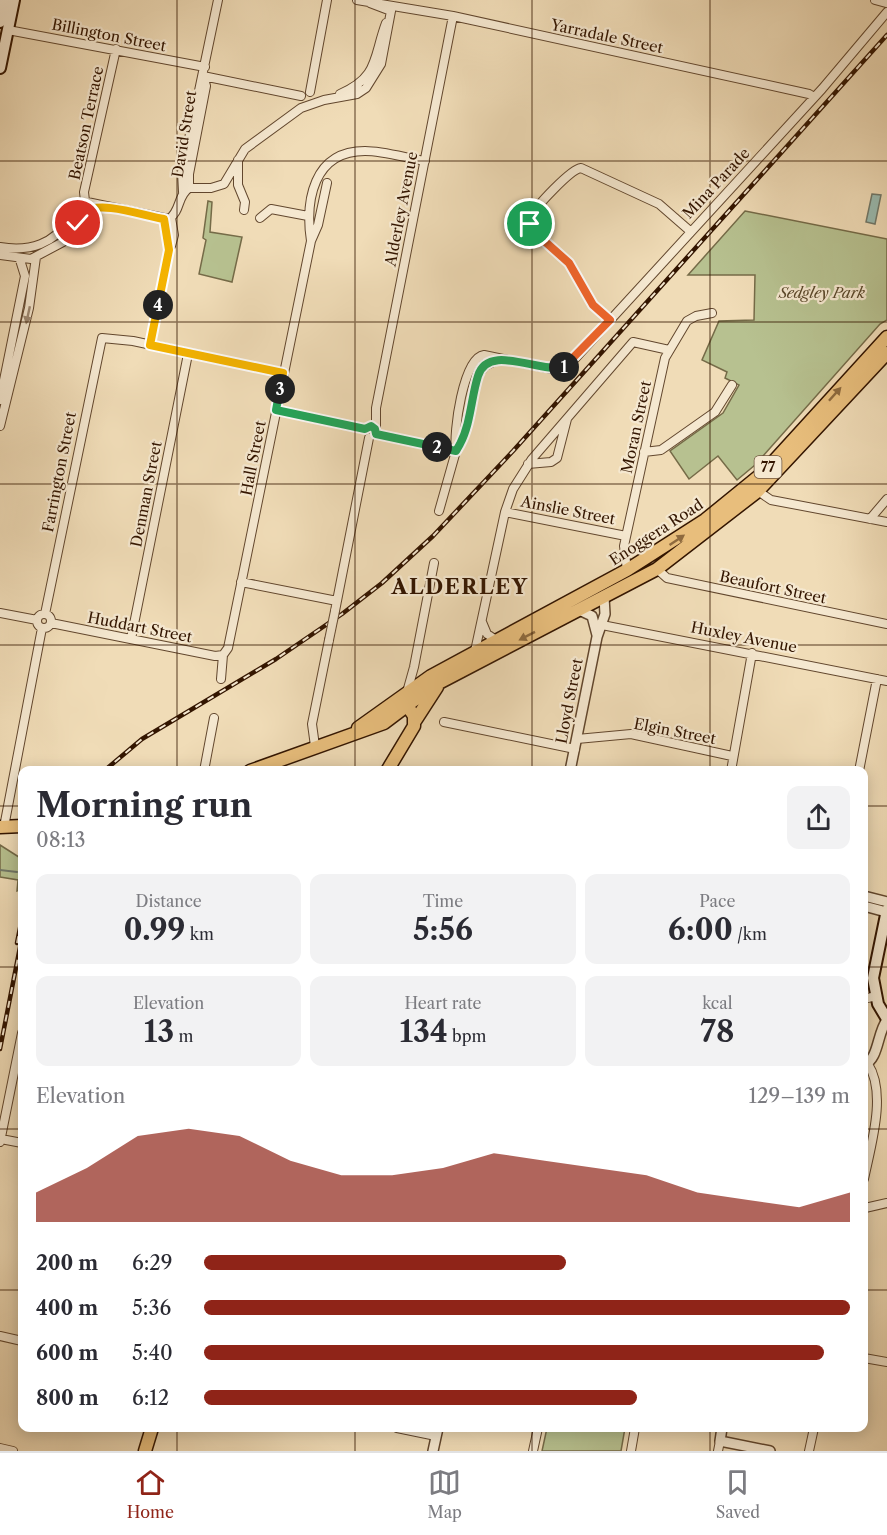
<!DOCTYPE html>
<meta charset="utf-8">
<style>
:root{--surface:#fff;--page:#f2f2f3;--text:#2b2b33;--muted:#7c7c81;--line:#e1e1e2;--accent:#8f2418}
body{margin:0;font-family:"Libre Caslon Text",serif;background:var(--page);color:var(--text);height:100vh;display:flex;flex-direction:column;font-size:22px;white-space:nowrap}
*{box-sizing:border-box;margin:0}
p{font-size:20px;color:var(--muted)}
.icon{flex:none;width:33px;height:33px;fill:none;stroke:currentColor;stroke-width:2;stroke-linecap:round;stroke-linejoin:round}
.map{position:relative;flex:1;overflow:hidden}
.drawer{position:absolute;left:18px;top:766px;width:850px;height:666px;display:flex;flex-direction:column;background:var(--surface);border-radius:12px;box-shadow:0 3px 15px #0003}
.drawer>*{flex:none}
.pin{position:absolute;display:grid;place-items:center;width:51px;height:51px;color:#fff;margin:-26px;border:3px solid #fff;border-radius:50%;box-shadow:0 2px 6px #0007}
.km{position:absolute;width:30px;height:30px;margin:-15px;border-radius:50%;background:#222;color:#fff;font-size:16px;line-height:30px;text-align:center}
.round{display:grid;place-items:center;flex:none;width:63px;height:63px;border-radius:12px;background:var(--page)}
.headline{display:flex;align-items:center;justify-content:space-between;height:102px;padding:0 18px}
h1{font-size:33px;font-weight:800;line-height:45px}
.figures{display:grid;grid-template-columns:repeat(3,1fr);gap:9px;height:102px;padding:6px 18px}
.figures div{display:grid;align-content:center;border-radius:12px;background:var(--page);text-align:center}
.figures b{font-size:30px;font-weight:800}
.figures small{font-size:16px;font-weight:400}
.figures p{font-size:16px}
.chart{height:168px;padding:12px 18px}
.chart p{display:flex;justify-content:space-between}
.chart svg{width:100%;height:108px;margin-top:6px;fill:var(--accent);opacity:.7}
ul{padding:0 18px;list-style:none;font-size:20px}
li{display:grid;grid-template-columns:96px 72px 1fr;align-items:center;height:45px}
li i{height:15px;border-radius:8px;background:var(--accent)}
.menu{display:flex;justify-content:space-around;align-items:center;height:84px;border-top:2px solid var(--line);background:var(--surface);font-size:16px;color:var(--muted)}
.menu a{display:grid;justify-items:center;gap:3px}
.menu .on{color:var(--accent)}
.map>svg:first-child{display:block}
.green{fill:#b7c190;stroke:#756b48;stroke-width:1.5}
.water{fill:#9abbb0;stroke:#71796a;stroke-width:1.5}
.lines{fill:none;stroke-linecap:round;stroke-linejoin:round}
.stream{stroke:#71796a;stroke-width:2}
.minor-casing{stroke:#62472e;stroke-width:10}
.tertiary-casing{stroke:#62472e;stroke-width:12}
.secondary-casing{stroke:#331500;stroke-width:14}
.primary-casing{stroke:#331500;stroke-width:15}
.minor{stroke:#f5e8d0;stroke-width:8}
.tertiary{stroke:#f5e8d0;stroke-width:9}
.secondary{stroke:#f5e8d0;stroke-width:10}
.primary{stroke:#e8be7c;stroke-width:12}
.rail-casing{stroke:#331500;stroke-width:4.5}
.rail{stroke:#f5e8d0;stroke-width:2;stroke-dasharray:7;stroke-linecap:butt}
.minor-bridge-casing{stroke:#62472e;stroke-width:10;stroke-linecap:butt}
.minor-bridge{stroke:#f5e8d0;stroke-width:8}
.oneway{fill:#9e8972}
.oneway2{fill:#8e6a3e}
.split-1-casing{stroke:#fff;stroke-width:12}
.split-2-casing{stroke:#fff;stroke-width:12}
.split-3-casing{stroke:#fff;stroke-width:12}
.split-4-casing{stroke:#fff;stroke-width:12}
.split-5-casing{stroke:#fff;stroke-width:12}
.split-1{stroke:#f0652b;stroke-width:8}
.split-2{stroke:#22a559;stroke-width:8}
.split-3{stroke:#22a559;stroke-width:8}
.split-4{stroke:#f5b400;stroke-width:8}
.split-5{stroke:#f5b400;stroke-width:8}
.grid{fill:none;stroke:#331500;stroke-width:1.5;stroke-opacity:0.55}
.labels{text-anchor:middle;dominant-baseline:central;stroke-width:4.5;stroke-linejoin:round;paint-order:stroke}
.shield{fill:#f5e8d0;stroke:#6d543e;stroke-width:1.5}
.shield-label{font-size:14px;font-weight:bold;fill:#331500}
.street-label{font-size:15px;fill:#331500;stroke:#f5e8d0}
.park-label{font-size:15px;font-style:italic;fill:#5b492b;stroke:#f5e8d0}
.district-label{font-size:21px;font-weight:bold;letter-spacing:1.5px;fill:#331500;stroke:#f5e8d0}
</style>
<div class="map">
<svg width="887" height="1451" viewBox="0 0 887 1451">
<rect width="100%" height="100%" fill="#f0dcb7"/>
<filter id="stains"><feTurbulence type="fractalNoise" baseFrequency=".00333" numOctaves="4"/><feColorMatrix values="0 0 0 0 .2 0 0 0 0 .09 0 0 0 0 .02 0 0 0 .5 -.17"/></filter>
<radialGradient id="worn" r=".72"><stop offset=".6" stop-color="#630" stop-opacity="0"/><stop offset="1" stop-color="#630" stop-opacity=".3"/></radialGradient>
<!-- green -->
<path class="green" d="M208,201l4,1 -2,30 32,5 -10,45 -33,-8 7,-34 -3,-2z
M745,211l142,28v81l-7,4 -125,141 -18,15 -19,-24 -29,23 -19,-28 53,-38 16,-28 -14,-7 2,-6 -25,-12 17,-39 35,-1 1,-45h-67z
M0,845l22,14v27l-2,4 -3,1 1,-11 -18,-3z
M547,1428h78l-4,23h-79z"/>
<!-- water -->
<path class="water" d="M872,194l9,1 -6,29 -9,-2z"/>
<g class="lines">
<!-- stream -->
<path class="stream" d="M0,870l17,2"/>
<defs>
<path id="minor" d="M357,0l96,16 356,78 5,3
M875,0l11,3
M370,3l21,8
M8,30l197,37
M203,76l98,20
M310,92l17,-92
M340,94c39,-17 33,-36 46,-71
M238,160v25l7,17 -1,8
M189,188h22l13,-4 21,-35 56,-41 23,-8 33,-6 9,-6 15,-24 10,-53
M189,188v-14l17,-88 -3,-10
M183,192l-1,-20 36,-172
M171,218l3,17 -3,11
M260,218l11,-9 37,7
M311,241l7,-16 9,-42
M0,247c31,5 53,-3 72,-29 5,-7 6,-14 15,-16l82,17c12,-8 8,-23 20,-31
M0,255l31,4 32,-17 10,-10 13,-22 -2,-18 32,-143
M610,320l-17,-15 -24,-42 -37,-33c-2,-4 -3,-8 -1,-13 4,-10 40,-48 50,-49l78,36 31,27
M150,345l19,-95 -5,-31
M0,400l25,-124 -5,-16
M276,410l89,19
M0,426l29,-118 7,-51
M376,430v-22l77,-392
M376,434l80,17
M456,451c-3,-18 7,-93 28,-96l68,14 18,-5 252,-275 65,-77
M644,452l17,-2 54,-38 17,-27
M528,464l23,-2 6,-4 10,-39
M758,491l13,9 116,22
M439,511l17,-60 9,-18 13,-58 7,-9 14,-7
M505,512l121,24
M870,519l17,-20
M657,569l10,9 220,46
M627,570l-3,-24 41,-188 22,-37 9,-5 16,-3
M241,582l96,19
M335,611l34,-173
M0,613l37,7
M45,614l57,-276 31,3 150,32
M37 621a7 7 0 1 1 14 0a7 7 0 1 1-14 0Z
M482,622l5,12 9,6
M51,623l164,33 8,-1
M602,625l285,56
M131,639l57,-285
M475,651l30,-139 8,-23 19,-30 101,-117 36,8
M221,679l2,-24 5,-7 83,-407c-6,-40 2,-90 54,-90 19,0 41,7 60,10
M407,692l7,-25 20,-104
M444,722l131,27
M577,739l54,-5 101,22
M315,746l-3,-22 17,-84
M204,771l10,-53
M731,771l21,-118
M859,771l18,-92
M4,827l38,-199
M864,999l12,-3
M1,1139l21,4
M0,1142l22,-109
M864,1179c7,-34 23,-86 4,-115
M865,1208l22,-5
M0,1336l22,5
M864,1358l23,4
M397,1428l39,8
M0,1448l13,3
M533,1451l5,-23
M631,1451l4,-23
M718,1451l2,-10
M809,1451l5,-23"/>
<path id="tertiary" d="M579,610l13,6 5,19
M570,771l27,-134 8,-23 -1,-17
M864,896l23,6
M864,906l22,6
M864,1065c15,-6 13,-32 23,-45
M722,1428l-2,13 50,10
M433,1451l5,-23"/>
<path id="secondary" d="M0,22l5,-22
M0,68l14,-68
M887,910l-14,68 5,26 9,15"/>
<path id="primary" d="M415,721l22,-34
M358,728l73,-52 196,-106 78,-50 59,-48 123,-135
M250,771l134,-48 49,-37 224,-117 101,-78 129,-138
M387,771l27,-45v-10l-11,-17
M0,827l22,-1
M145,1451l7,-23"/>
</defs>
<!-- minor casing -->
<use href="#minor" class="minor-casing"/>
<!-- tertiary casing -->
<use href="#tertiary" class="tertiary-casing"/>
<!-- secondary casing -->
<use href="#secondary" class="secondary-casing"/>
<!-- primary casing -->
<use href="#primary" class="primary-casing"/>
<!-- minor -->
<use href="#minor" class="minor"/>
<!-- tertiary -->
<use href="#tertiary" class="tertiary"/>
<!-- secondary -->
<use href="#secondary" class="secondary"/>
<!-- primary -->
<use href="#primary" class="primary"/>
<defs>
<path id="rail" d="M104,771l38,-32 134,-80 66,-45 40,-31 51,-47 80,-85 374,-416
M17,943l5,-25
M0,1049l22,-112"/>
</defs>
<!-- rail casing -->
<use href="#rail" class="rail-casing"/>
<!-- rail -->
<use href="#rail" class="rail"/>
<defs>
<path id="minor-bridge" d="M329,640l6,-29"/>
</defs>
<!-- minor-bridge casing -->
<use href="#minor-bridge" class="minor-bridge-casing"/>
<!-- minor-bridge -->
<use href="#minor-bridge" class="minor-bridge"/>
</g>
<!-- one-way arrows -->
<defs><path id="oneway-solid" d="M-6-.8H1V-3.2L6.5 0L1 3.2V.8H-6Z" transform="scale(1.5)"/></defs>
<use class="oneway" href="#oneway-solid" transform="translate(28 315) rotate(102)"/>
<g class="oneway2">
<use href="#oneway-solid" transform="translate(835 394) rotate(-48)"/>
<use href="#oneway-solid" transform="translate(677 540) rotate(-34)"/>
<use href="#oneway-solid" transform="translate(527 636) rotate(153)"/>
</g>
<g class="lines">
<defs>
<path id="split-1" d="M530,224l2,6 37,33 24,42 17,15 -46,47"/>
<path id="split-2" d="M437,447l19,4 4,-7c11,-21 11,-46 18,-68 10,-34 63,-2 86,-9"/>
<path id="split-3" d="M280,389l-4,21 89,19 6,-3 4,3 1,5 61,13"/>
<path id="split-4" d="M158,305l-8,40 133,28 -3,16"/>
<path id="split-5" d="M78,223l6,-11c17,-12 60,4 80,7l5,31 -11,55"/>
</defs>
<!-- split-1 casing -->
<use href="#split-1" class="split-1-casing"/>
<!-- split-2 casing -->
<use href="#split-2" class="split-2-casing"/>
<!-- split-3 casing -->
<use href="#split-3" class="split-3-casing"/>
<!-- split-4 casing -->
<use href="#split-4" class="split-4-casing"/>
<!-- split-5 casing -->
<use href="#split-5" class="split-5-casing"/>
<!-- split-1 -->
<use href="#split-1" class="split-1"/>
<!-- split-2 -->
<use href="#split-2" class="split-2"/>
<!-- split-3 -->
<use href="#split-3" class="split-3"/>
<!-- split-4 -->
<use href="#split-4" class="split-4"/>
<!-- split-5 -->
<use href="#split-5" class="split-5"/>
</g>
<!-- grid -->
<path class="grid" d="M177,0v771M355,0v771M532,0v771M710,0v771M0,161h887M0,322h887M0,484h887M0,645h887M0,806h22M864,806h23M0,967h22M864,967h23M0,1129h22M864,1129h23M0,1290h22M864,1290h23M177,1428v23M355,1428v23M532,1428v23M710,1428v23"/>
<g class="labels">
<!-- shield labels -->
<rect class="shield" x="754.5" y="456" width="27" height="22" rx="4.5"/>
<g class="shield-label">
<text x="768" y="467">77</text>
</g>
<!-- street labels -->
<g class="street-label">
<text transform="translate(109 35) rotate(11)">Billington Street</text>
<text transform="translate(607 36) rotate(12)">Yarradale Street</text>
<text transform="translate(86 123) rotate(-78)">Beatson Terrace</text>
<text transform="translate(184 134) rotate(-81)">David Street</text>
<text transform="translate(716 183) rotate(-47)">Mina Parade</text>
<text transform="translate(401 209) rotate(-79)">Alderley Avenue</text>
<text transform="translate(636 427) rotate(-78)">Moran Street</text>
<text transform="translate(253 458) rotate(-79)">Hall Street</text>
<text transform="translate(59 472) rotate(-79)">Farrington Street</text>
<text transform="translate(146 494) rotate(-79)">Denman Street</text>
<text transform="translate(568 510) rotate(11)">Ainslie Street</text>
<text transform="translate(656 532) rotate(-33)">Enoggera Road</text>
<text transform="translate(773 587) rotate(12)">Beaufort Street</text>
<text transform="translate(140 627) rotate(11)">Huddart Street</text>
<text transform="translate(744 637) rotate(11)">Huxley Avenue</text>
<text transform="translate(569 701) rotate(-79)">Lloyd Street</text>
<text transform="translate(675 731) rotate(11)">Elgin Street</text>
</g>
<!-- park labels -->
<g class="park-label">
<text x="822" y="292">Sedgley Park</text>
</g>
<!-- district labels -->
<g class="district-label">
<text x="460" y="586">ALDERLEY</text>
</g>
</g>
<rect width="100%" height="100%" filter="url(#stains)"/>
<rect width="100%" height="100%" fill="url(#worn)"/>
</svg>
<div class="pin" style="left:530px;top:224px;background:#1e9e55"><svg class="icon" aria-label="arrive" viewBox="0 0 24 24"><path d="M6 21V4h12l-3 4 3 4H6"/></svg></div>
<div class="pin" style="left:78px;top:223px;background:#d93025"><svg class="icon" aria-label="check" viewBox="0 0 24 24"><path d="M5 12l5 5 9-10"/></svg></div>
<b class="km" style="left:564px;top:367px">1</b>
<b class="km" style="left:437px;top:447px">2</b>
<b class="km" style="left:280px;top:389px">3</b>
<b class="km" style="left:158px;top:305px">4</b>
<section class="drawer">
<div class="headline"><div><h1>Morning run</h1><p>08:13</p></div><a class="round"><svg class="icon" aria-label="share" viewBox="0 0 24 24"><path d="M12 15V3M7 8l5-5 5 5M5 13v7h14v-7"/></svg></a></div>
<div class="figures">
<div><p>Distance</p><b>0.99<small> km</small></b></div>
<div><p>Time</p><b>5:56</b></div>
<div><p>Pace</p><b>6:00<small> /km</small></b></div>
</div>
<div class="figures">
<div><p>Elevation</p><b>13<small> m</small></b></div>
<div><p>Heart rate</p><b>134<small> bpm</small></b></div>
<div><p>kcal</p><b>78</b></div>
</div>
<div class="chart"><p><span>Elevation</span>129–139 m</p>
<svg viewBox="0 0 160 44" preserveAspectRatio="none"><path d="M0 44V32L10 22L20 9L30 6L40 9L50 19L60 25L70 25L80 22L90 16L100 19L110 22L120 25L130 32L140 35L150 38L160 32V44z"/></svg>
</div>
<ul>
<li><b>200 m</b>6:29<i style="width:56%"></i></li>
<li><b>400 m</b>5:36<i style="width:100%"></i></li>
<li><b>600 m</b>5:40<i style="width:96%"></i></li>
<li><b>800 m</b>6:12<i style="width:67%"></i></li>
</ul>
</section>
</div>
<nav class="menu">
<a class="on"><svg class="icon" aria-label="home" viewBox="0 0 24 24"><path d="M3 11l9-7 9 7M6 9v11h12V9"/></svg>Home</a>
<a><svg class="icon" aria-label="map" viewBox="0 0 24 24"><path d="M3 6l6-2 6 2 6-2v14l-6 2-6-2-6 2zM9 4v14M15 6v14"/></svg>Map</a>
<a><svg class="icon" aria-label="saved" viewBox="0 0 24 24"><path d="M7 4h10v16l-5-4-5 4z"/></svg>Saved</a>
</nav>
